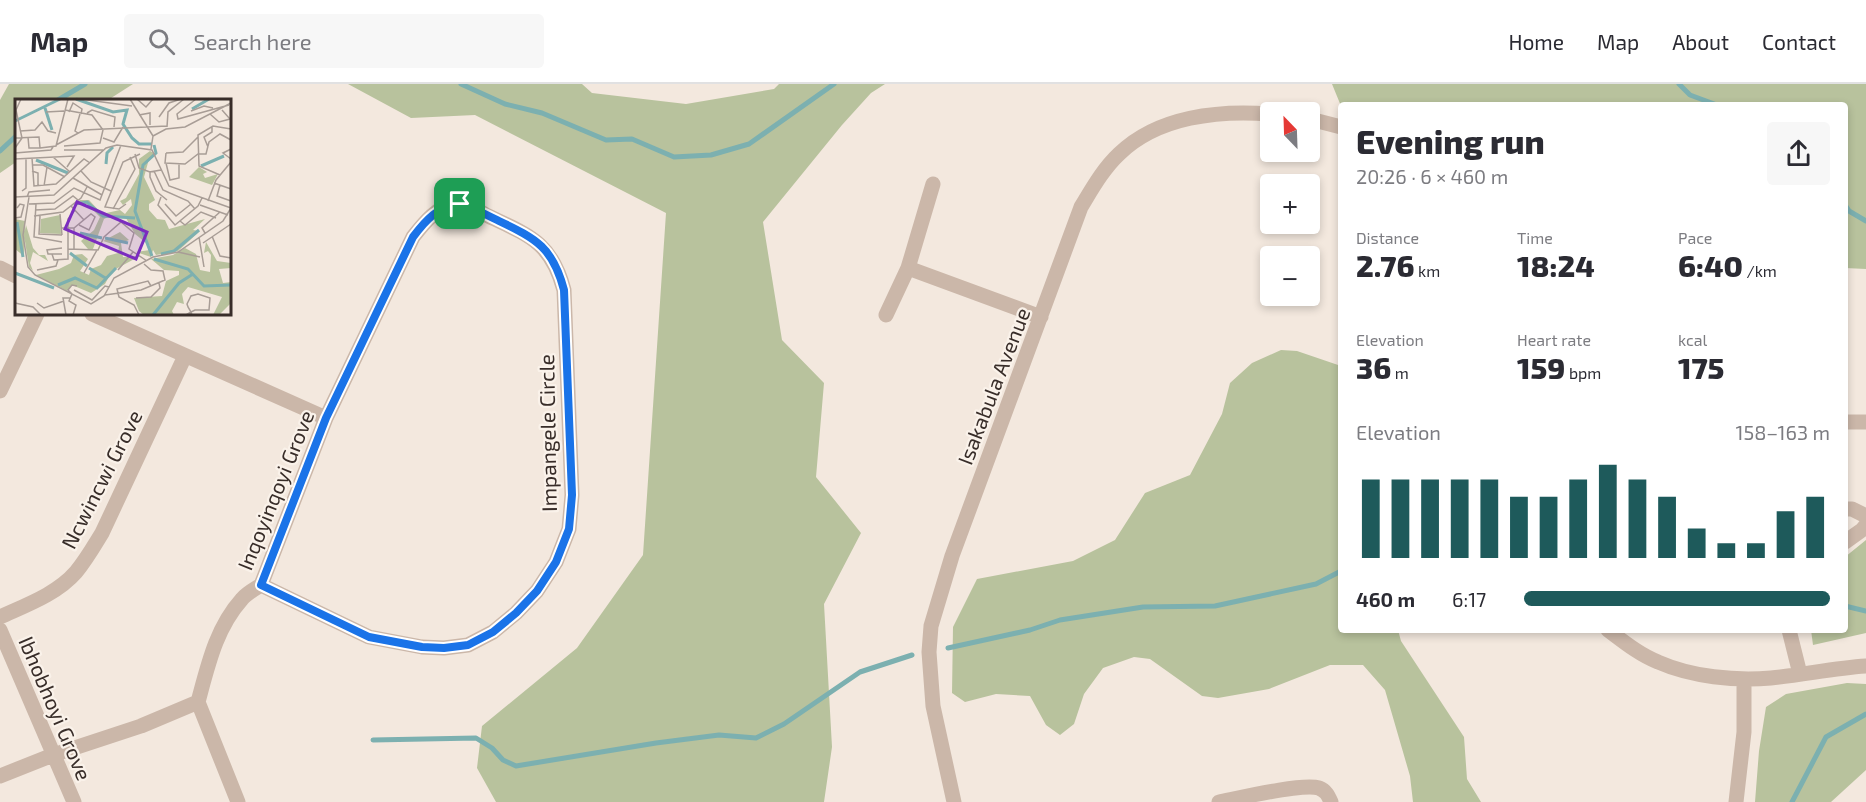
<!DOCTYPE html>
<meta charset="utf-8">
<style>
:root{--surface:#fff;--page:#f7f7f7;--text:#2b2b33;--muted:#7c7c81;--line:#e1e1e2;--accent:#1e5a5b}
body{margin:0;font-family:"Exo 2",sans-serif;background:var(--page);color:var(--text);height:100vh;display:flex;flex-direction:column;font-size:22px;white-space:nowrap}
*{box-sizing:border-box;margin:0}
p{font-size:20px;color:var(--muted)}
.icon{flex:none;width:33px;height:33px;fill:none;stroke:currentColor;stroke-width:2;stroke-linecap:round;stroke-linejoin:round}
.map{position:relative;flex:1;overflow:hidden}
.drawer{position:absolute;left:1338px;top:18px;width:510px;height:531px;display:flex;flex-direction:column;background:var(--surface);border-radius:6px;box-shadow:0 3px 9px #0003}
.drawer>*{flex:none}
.needle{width:39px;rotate:337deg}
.buttons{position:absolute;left:1260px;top:18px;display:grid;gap:12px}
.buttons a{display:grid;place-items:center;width:60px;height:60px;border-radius:6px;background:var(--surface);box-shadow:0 3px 9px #0003;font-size:30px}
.pin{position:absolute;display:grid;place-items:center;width:51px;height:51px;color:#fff;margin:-26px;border-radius:12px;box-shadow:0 3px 9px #0006}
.round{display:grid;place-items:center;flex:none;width:63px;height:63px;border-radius:6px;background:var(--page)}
.overview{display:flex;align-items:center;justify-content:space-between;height:102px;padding:0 18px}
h1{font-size:33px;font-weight:800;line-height:45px}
.figures{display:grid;grid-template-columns:repeat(3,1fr);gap:9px;height:102px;padding:6px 18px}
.figures div{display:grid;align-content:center}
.figures b{font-size:30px;font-weight:800}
.figures small{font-size:16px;font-weight:400}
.figures p{font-size:16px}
.chart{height:168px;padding:12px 18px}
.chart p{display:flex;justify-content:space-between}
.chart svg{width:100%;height:108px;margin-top:6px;stroke:var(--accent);stroke-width:6}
ul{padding:0 18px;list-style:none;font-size:20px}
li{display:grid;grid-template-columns:96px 72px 1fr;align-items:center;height:45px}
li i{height:15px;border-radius:8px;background:var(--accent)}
header{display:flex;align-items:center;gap:36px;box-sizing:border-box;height:84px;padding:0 30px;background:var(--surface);border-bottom:2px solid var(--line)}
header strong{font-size:28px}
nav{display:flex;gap:33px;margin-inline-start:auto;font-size:21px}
.search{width:420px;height:54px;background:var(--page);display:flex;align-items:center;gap:15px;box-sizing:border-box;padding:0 21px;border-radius:6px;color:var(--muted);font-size:22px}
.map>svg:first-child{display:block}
.green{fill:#b8c29d}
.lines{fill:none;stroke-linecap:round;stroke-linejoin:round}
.stream{stroke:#7cb0b0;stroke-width:5}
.minor{stroke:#cbb7a9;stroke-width:15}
.route-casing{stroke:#fff;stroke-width:12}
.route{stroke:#1a73e8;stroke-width:8}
.labels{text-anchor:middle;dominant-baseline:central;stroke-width:4.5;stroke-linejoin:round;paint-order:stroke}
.street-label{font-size:21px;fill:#382d29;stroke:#faf2ea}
.inset-river{fill:none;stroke:#7cb0b0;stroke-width:3}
.inset-road{fill:none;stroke:#a89d96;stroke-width:1.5}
.view{fill:#7b2cbf;fill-opacity:0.15;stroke:#7b2cbf;stroke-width:3}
.inset-edge{fill:none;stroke:#382d29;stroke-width:3}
</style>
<header>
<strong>Map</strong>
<div class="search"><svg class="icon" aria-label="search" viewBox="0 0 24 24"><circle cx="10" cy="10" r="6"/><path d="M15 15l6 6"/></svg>Search here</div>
<nav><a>Home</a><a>Map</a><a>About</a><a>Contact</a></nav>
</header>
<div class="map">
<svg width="1866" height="718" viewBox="0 0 1866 718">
<rect width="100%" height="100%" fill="#f3e8de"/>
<!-- green -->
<path class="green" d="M9,0h124l-25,16h-92v62l-16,11v-73z
M348,0h234l10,9 94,11 88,-15 5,-5h106l-14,9 -29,32 -79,97 19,118 42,43 -8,94 45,56 -37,71 8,143 -8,55h-328l-19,-34 5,-42 95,-78 66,-93 23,-342 -191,-98 -64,3z
M1332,0h534v185l-21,-1v-163l-504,1z
M1281,266l16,1 44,15v264h57l3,11 63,96 3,42 14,23h-68l-3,-26 -25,-86 -22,-25h-33l-61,24 -51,9 -16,-2 -52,-37 -16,-2 -31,11 -19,26 -10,30 -14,11 -14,-10 -16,-29 -34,-2 -31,8 -13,-9 1,-66 24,-48 96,-18 42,-21 30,-47 45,-18 32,-61 8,-31 22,-20z
M1866,456v93l-53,12 -2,-15h34v-73z
M1847,599l19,1v86l-35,32h-76l4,-51 7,-44 20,-13z"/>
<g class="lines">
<!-- stream -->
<path class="stream" d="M461,0l44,20 37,9 64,27 26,-1 42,18 37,-2 38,-11 85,-60
M1679,0l11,11 27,10
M58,16l27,-16
M0,67l16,-15
M1845,121l4,6 17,10
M1845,522l21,5
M948,564l82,-18 30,-10 83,-13 72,-1 101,-22 25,-13
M373,656l103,-2 16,10 11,12 13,6 140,-23 63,-8 37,3 28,-14 76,-52 52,-17
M1792,718l34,-65 40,-23"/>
<!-- minor -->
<path class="minor" d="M1310,35l31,8
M0,184l16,8
M908,184l133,49
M92,230l234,104
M886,231l22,-47 25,-84
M0,307l37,-77
M1845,338h21
M1845,425h7l14,7
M1845,458l17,-12 4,-5
M0,533c26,-12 57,-23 76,-45 10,-12 18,-26 26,-39l83,-177
M0,546l74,172
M1608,546c16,12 32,25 50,32 34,15 77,19 113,16 32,-3 63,-10 95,-12
M1789,546l11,44
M198,618l40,100
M0,692l53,-21 88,-29 57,-24c10,-37 18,-74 44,-103 5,-6 13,-10 19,-14l65,-167 87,-181c11,-14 24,-31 43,-33 10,-1 21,6 30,11 42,20 65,26 78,75l8,205 -3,34 -13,33 -19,29 -21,22 -23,19 -25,13 -24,3 -22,-1 -53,-10 -108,-52
M954,718l-21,-96 -4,-54 2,-26 21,-70 129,-349c11,-18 22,-38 38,-53 39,-38 100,-44 151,-40
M1219,718c20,-4 83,-19 100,-14 7,3 9,7 12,14
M1736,718l8,-70v-53"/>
</g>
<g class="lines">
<defs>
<path id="route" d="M460,120c14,4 27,11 39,17 38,18 54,27 65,69l8,205 -3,34 -13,33 -19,29 -21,22 -23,19 -25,13 -24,3 -22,-1 -53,-10 -108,-52 65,-167 87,-181c12,-16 26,-32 47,-33z"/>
</defs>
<!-- route casing -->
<use href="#route" class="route-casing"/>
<!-- route -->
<use href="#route" class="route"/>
</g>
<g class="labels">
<!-- street labels -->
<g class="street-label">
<text transform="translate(993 302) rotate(-69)">Isakabula Avenue</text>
<text transform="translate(547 349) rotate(-91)">Impangele Circle</text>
<text transform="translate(101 395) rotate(-63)">Ncwincwi Grove</text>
<text transform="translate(275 406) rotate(-68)">Inqoyinqoyi Grove</text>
<text transform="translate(56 624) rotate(67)">Ibhobhoyi Grove</text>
</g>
</g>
<!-- overview -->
<g transform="translate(15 15)">
<rect width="216" height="216" fill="#f3e8de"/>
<path d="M135,52l6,3 -7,5 -5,18 11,23 -6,4v6l8,9 8,1 4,9 36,-10 -12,11 7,1 -22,20 -22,4 -3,-5 -2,7 -15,-5 14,-2v-4l-15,-12 -9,-16 -16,-2 -6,3 -11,30h-5l-7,-8 13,-11 6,-13 -13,-13 -13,1 6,-5h9l13,14 18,-4 5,4 7,-9 -1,-6 -8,6 -3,-4 6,-3 13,-24v-15zM184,68l8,5 -4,2 2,4 13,-4 -6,11 -23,-8zM45,116l1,19 -21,-1 1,-14zM0,120l10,2 -1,35 -9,-7zM11,126l7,23 6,7h6l3,6 -15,-9 -3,11 3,8 -4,-4 -5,-32zM105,133l9,8 -8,3 2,14 17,-1 -28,15 -7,13 -14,9 -19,-8 -5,6 -31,-16 23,-6 12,-6 3,-8 8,-1 6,5 -8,12 9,4 2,-6 10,-4 6,-9 11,-3 1,-7 -16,-5zM191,143l11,19 14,2v5l-12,1 4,14 8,-1v21l-12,12h-6l9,-18 -34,-10 -6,7 2,10 -7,-2 -5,9 2,4h-30l-5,-4 -5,-13 28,-2 4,-15 13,-6v-4l-15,-1 -13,-11 22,-4 12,-7 11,6 4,16 10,2 1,-17 -3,-4 -4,2z" fill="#b8c29d"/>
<path class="inset-river" d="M61,0l37,13 14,-2 -4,14 9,14 7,6h13M30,9l7,22M177,10l17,-10M0,22l45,-22M21,61l32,13M91,65l1,-11 6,-6M186,67l23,-10M60,105l12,-2 16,14 32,2M2,123l6,35M65,134l22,5M90,139l23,5M55,154l17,13M146,155l13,-3 25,-21M137,157l-17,-45 8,-46 13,-12 -2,-8M139,160l34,10 16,17 27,-1M74,169l18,11M0,174l39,15M43,186l17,-7 22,10 19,-20M138,216l26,-32 14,-9"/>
<path class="inset-road" d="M65,0l52,7M115,0l23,37 -2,13M122,0l9,8 7,-8M181,0l-19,15 1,5 51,-14M176,12l13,-5 9,2M31,13l18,-1M54,13l4,-9 9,6 -1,5M72,14l5,-3 23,7 -1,10M195,15l9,8 11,-3 -8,-9M124,16l11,-2v12M144,18l10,-14 12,-4M152,28l1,-15 16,-13M5,32l15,-1 7,-8 6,9 8,2M63,34l-3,-2 5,-17M138,37l13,-7 19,-2 46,-24M0,39l24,-1 1,11h-11l-1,-11M88,39l11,4 9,-15M41,46l28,-15 83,-4M49,47l36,-3 3,-13 -11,-15 -27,-5M193,48l-4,-10 8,-5v-5M0,49l7,-10 -6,-28 5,-11M25,49l16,-2 12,-47M216,50l-8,4 8,6M49,51h39M0,54l36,-3 2,-3M151,54l-1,10 20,1 13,-10h8l3,-12 11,-8 11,6M151,54l17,-1 15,-15M120,55l4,14 11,4M38,58l17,15M17,59l2,28 22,-2 28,-25 6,4M0,60l59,-3 -7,11M151,64l4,17 9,-2v-14M17,66h11l22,12M146,71l-11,2v5l6,14 11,9M17,72l6,2v12M66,72l10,11 20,9M139,72l9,19 25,11 7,8M205,76l-21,-9 -1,-31 15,-9 18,3M58,79l29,17M199,84l17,6M205,86l-3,11 14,5M29,87l3,-19M7,92l4,-3v-30M0,98l39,-2 52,-47 11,-3 35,5 17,36 62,22M12,98l2,-5 21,-2M14,98l-6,38 5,32 7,8 56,29 13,-8 10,-18 39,-21 25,-5 45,-31 8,-13M146,98l-3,8 17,20 23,-19 4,-8M193,102l8,-21 15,-18M14,105l25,-1 20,-15 26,12 21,-55M21,105l-2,33 28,5M111,105l-7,5 -14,-2 18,-45 17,-8M150,105l11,12 15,-12M185,106l28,10M56,107l13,14M98,110l22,-40 -5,-12M20,111l20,-1 18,-13 5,4M45,115l2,21M19,117l29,-4 18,-14 6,-11M25,117l-1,18 23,1M0,119l6,-1 3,-12 -4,-1 -3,4M165,122l5,4 16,-13 15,6M47,129h12l17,-14 4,3 -6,13 -10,-5M59,129v21M190,134l-3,-5 18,-16M197,137l8,20 11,2M184,138l5,30M188,144l28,-19M53,150l30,1 6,-13 17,-15 13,11 -5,16 18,12M163,153l22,5M37,155l2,6 14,-1v-40l7,-9M47,155h-14l-1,-4 15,-2M22,171l19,-4 2,-6M103,171l15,-18M69,174l13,-23M59,191l18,10 13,-14 4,1M90,196l36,-5 24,-10 -2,-9 -12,-1 -7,-6M121,199l15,-1 9,-9 -1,-5M0,204l18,4 8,8M22,204l7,5 20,-7M51,216l-3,-17h7M58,216l3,-10 -7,-4 3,-7 -4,-4 4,-5 5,1M124,216l-5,-10 -15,-8 -2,-8 31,-8 3,5M171,216l5,-3 4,-2h14l1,-12 -12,-4 -7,2 -4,8 1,3 3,5 1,3"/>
<path class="view" d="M62,103l70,30 -11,27 -71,-30z"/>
<rect width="216" height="216" class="inset-edge"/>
</g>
</svg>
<div class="buttons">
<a><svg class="needle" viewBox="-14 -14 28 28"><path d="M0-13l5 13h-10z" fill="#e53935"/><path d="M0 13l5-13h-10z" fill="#7c7c81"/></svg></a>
<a>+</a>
<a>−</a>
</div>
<div class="pin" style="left:460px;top:120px;background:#1e9e55"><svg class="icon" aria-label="arrive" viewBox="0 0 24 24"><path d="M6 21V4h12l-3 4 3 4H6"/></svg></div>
<section class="drawer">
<div class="overview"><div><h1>Evening run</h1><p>20:26 · 6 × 460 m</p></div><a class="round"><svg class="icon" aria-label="share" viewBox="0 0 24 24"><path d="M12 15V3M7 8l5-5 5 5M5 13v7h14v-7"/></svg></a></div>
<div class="figures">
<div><p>Distance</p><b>2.76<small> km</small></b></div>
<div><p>Time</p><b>18:24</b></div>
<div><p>Pace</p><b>6:40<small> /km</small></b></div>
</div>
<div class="figures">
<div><p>Elevation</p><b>36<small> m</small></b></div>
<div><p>Heart rate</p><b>159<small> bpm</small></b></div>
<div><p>kcal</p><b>175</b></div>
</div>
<div class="chart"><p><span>Elevation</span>158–163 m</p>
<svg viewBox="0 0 160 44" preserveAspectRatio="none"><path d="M5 44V12M15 44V12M25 44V12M35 44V12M45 44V12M55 44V19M65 44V19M75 44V12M85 44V6M95 44V12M105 44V19M115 44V32M125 44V38M135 44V38M145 44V25M155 44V19"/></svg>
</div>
<ul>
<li><b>460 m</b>6:17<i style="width:100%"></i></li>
</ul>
</section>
</div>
